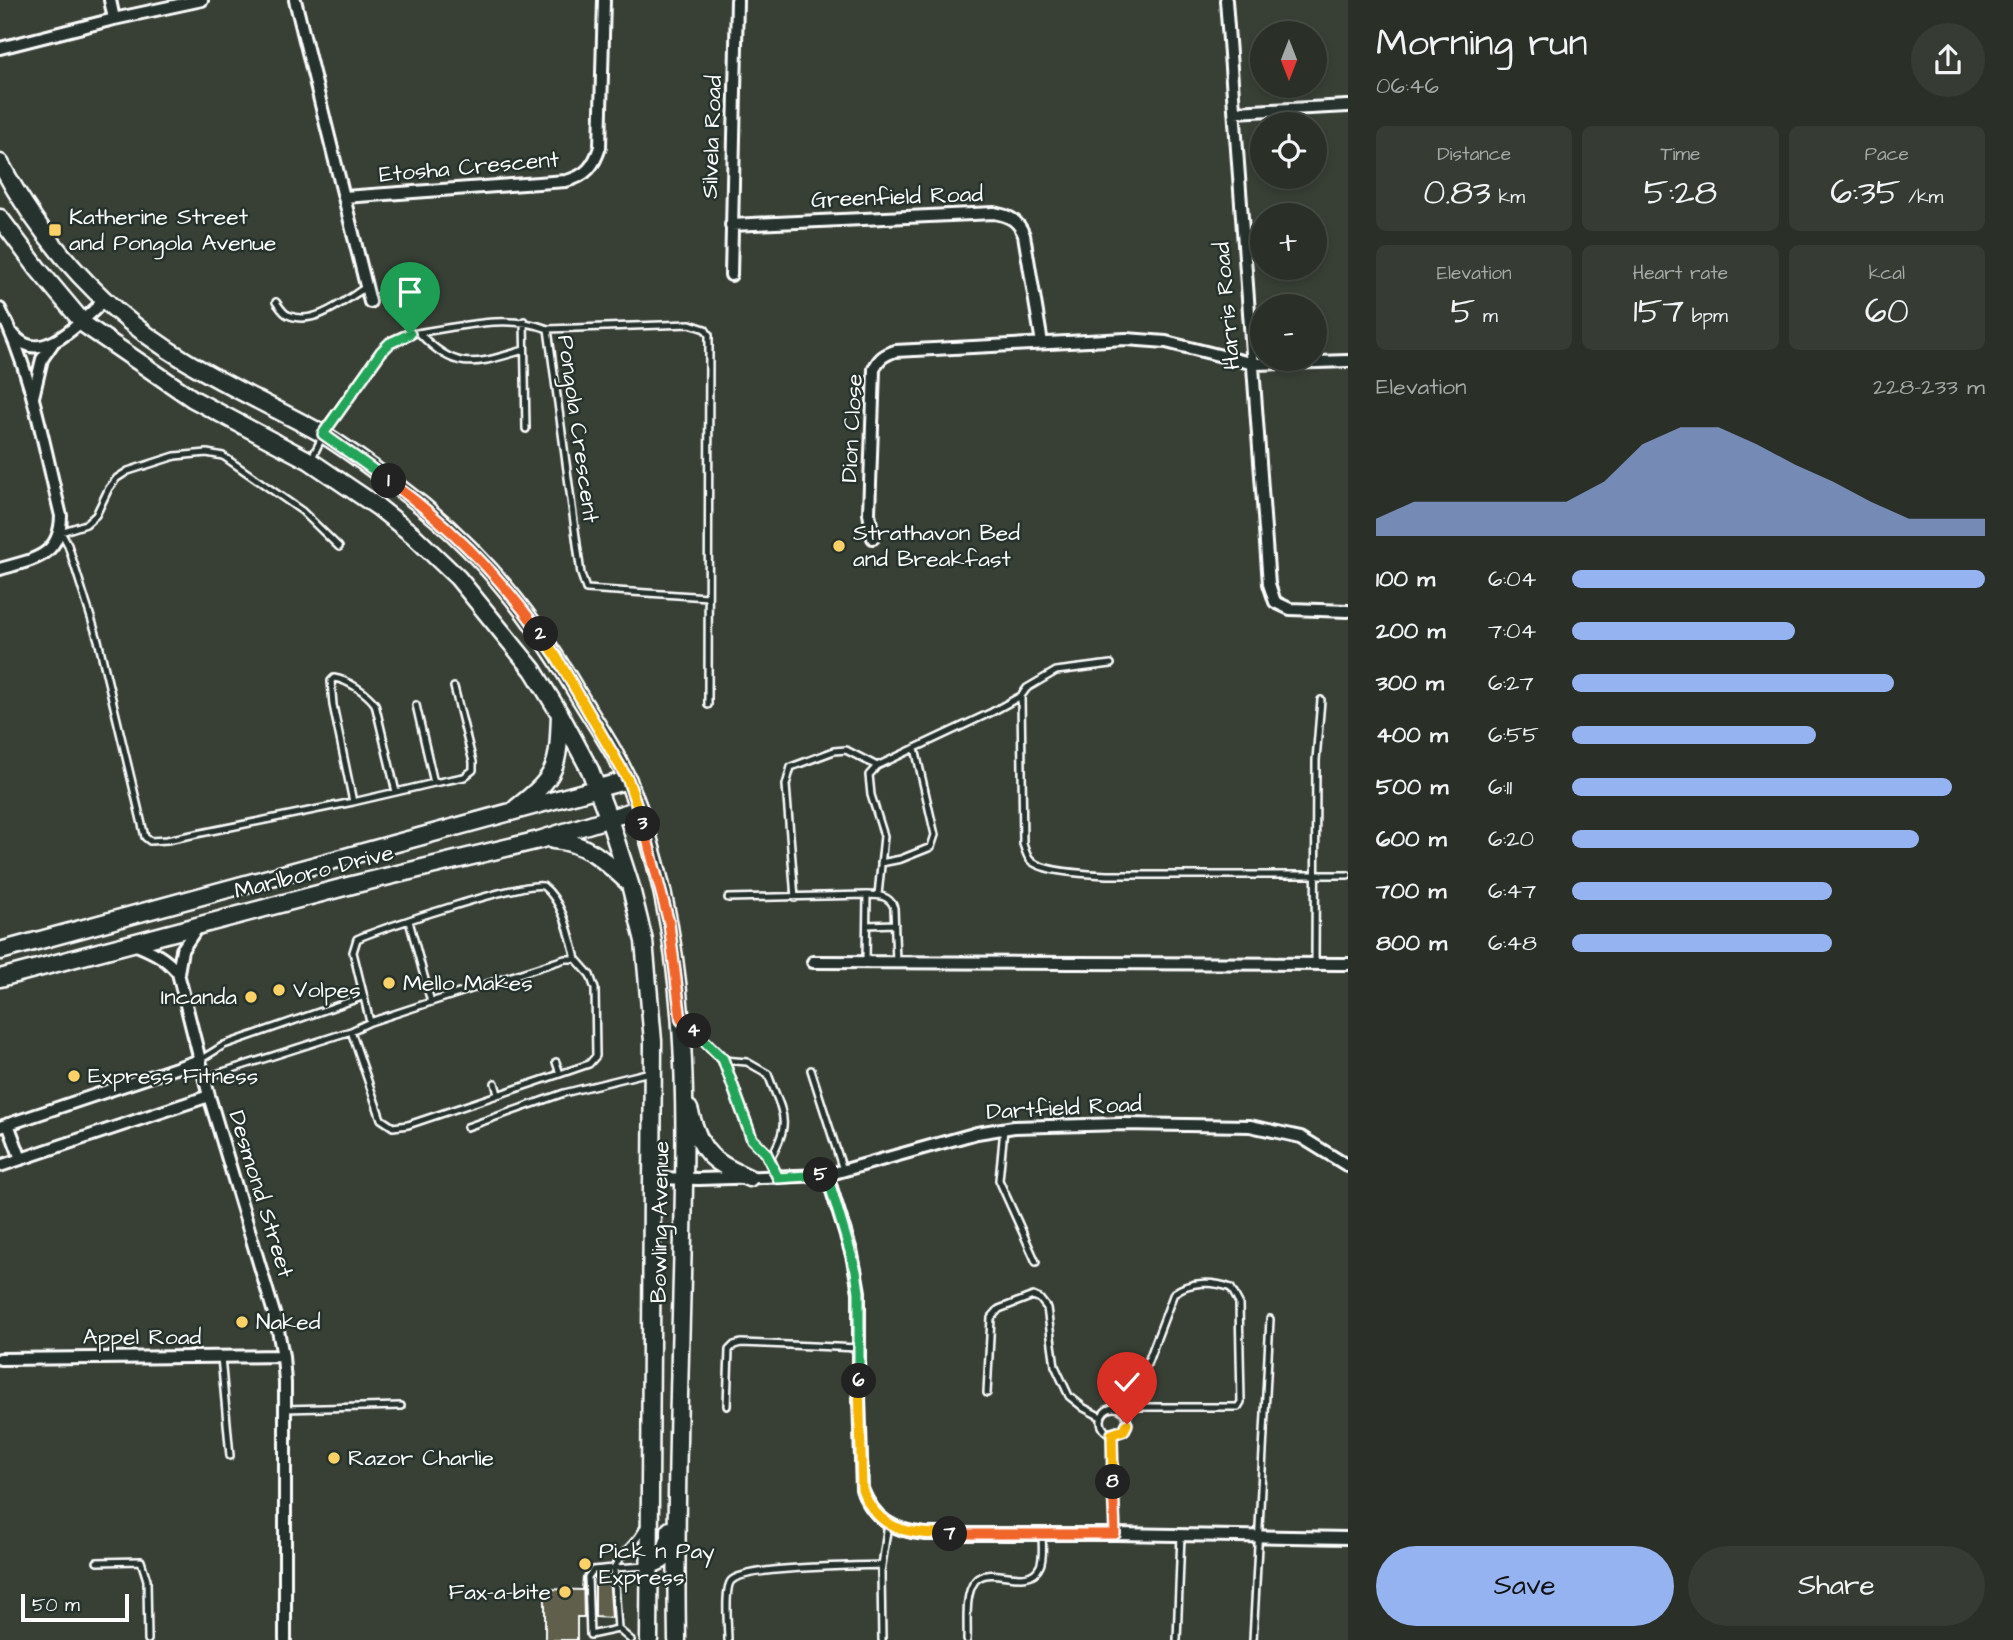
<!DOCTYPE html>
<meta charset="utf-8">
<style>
:root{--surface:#2a3028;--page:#363c34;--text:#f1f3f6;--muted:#a5a9a8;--line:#464b45;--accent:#95b2f1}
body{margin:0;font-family:"Architects Daughter",sans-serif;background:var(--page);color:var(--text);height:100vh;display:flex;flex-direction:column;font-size:26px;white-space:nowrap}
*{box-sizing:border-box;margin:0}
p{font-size:23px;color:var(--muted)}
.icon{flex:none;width:38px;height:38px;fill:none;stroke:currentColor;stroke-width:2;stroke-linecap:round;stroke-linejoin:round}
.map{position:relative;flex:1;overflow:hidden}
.drawer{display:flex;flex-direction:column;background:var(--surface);width:665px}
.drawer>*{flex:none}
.needle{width:46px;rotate:180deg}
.buttons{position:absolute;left:1250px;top:21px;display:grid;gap:14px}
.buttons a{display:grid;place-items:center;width:77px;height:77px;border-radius:50%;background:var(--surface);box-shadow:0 4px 10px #0003,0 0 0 2px var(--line);font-size:35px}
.scale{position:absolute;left:21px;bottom:18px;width:108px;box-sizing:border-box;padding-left:7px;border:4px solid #fff;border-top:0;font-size:19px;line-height:24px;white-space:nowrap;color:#fff;-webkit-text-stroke:5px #26332d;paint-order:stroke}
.pin{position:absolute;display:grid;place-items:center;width:60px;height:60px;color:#fff;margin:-72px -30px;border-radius:50% 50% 50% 0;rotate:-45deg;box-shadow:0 0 7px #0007}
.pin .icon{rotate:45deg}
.km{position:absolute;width:35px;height:35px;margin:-18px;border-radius:50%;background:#222;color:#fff;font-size:19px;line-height:35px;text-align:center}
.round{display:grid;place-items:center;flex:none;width:74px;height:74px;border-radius:37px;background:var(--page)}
.overview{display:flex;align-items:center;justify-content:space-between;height:119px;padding:0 28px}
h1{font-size:38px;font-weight:600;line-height:52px}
.stats{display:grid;grid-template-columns:repeat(3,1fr);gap:10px;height:119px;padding:7px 28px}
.stats div{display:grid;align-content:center;border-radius:10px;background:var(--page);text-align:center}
.stats b{font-size:35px;font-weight:600}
.stats small{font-size:19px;font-weight:400}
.stats p{font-size:19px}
.chart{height:196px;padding:14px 28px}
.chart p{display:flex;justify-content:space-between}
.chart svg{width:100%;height:126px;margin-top:7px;fill:var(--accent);opacity:.7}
.action{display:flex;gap:14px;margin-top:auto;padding:14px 28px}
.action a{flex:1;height:80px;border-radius:42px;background:var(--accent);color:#111;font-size:28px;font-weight:600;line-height:80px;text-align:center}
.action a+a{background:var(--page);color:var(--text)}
ul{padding:0 28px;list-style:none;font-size:23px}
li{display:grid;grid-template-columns:112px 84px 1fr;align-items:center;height:52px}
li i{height:18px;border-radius:9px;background:var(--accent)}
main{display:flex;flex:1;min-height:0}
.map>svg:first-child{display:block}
.building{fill:#615f4b;stroke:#fff;stroke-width:2}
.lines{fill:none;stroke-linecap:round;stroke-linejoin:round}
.lane-casing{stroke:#fff;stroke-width:10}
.street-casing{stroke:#fff;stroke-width:16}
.secondary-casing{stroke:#fff;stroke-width:21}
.lane{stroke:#26332d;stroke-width:5}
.street{stroke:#26332d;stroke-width:10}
.secondary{stroke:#26332d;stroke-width:16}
.split-1-casing{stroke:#fff;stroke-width:14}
.split-2-casing{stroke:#fff;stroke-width:14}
.split-3-casing{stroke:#fff;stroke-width:14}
.split-4-casing{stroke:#fff;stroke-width:14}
.split-5-casing{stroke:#fff;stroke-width:14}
.split-6-casing{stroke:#fff;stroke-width:14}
.split-7-casing{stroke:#fff;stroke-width:14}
.split-8-casing{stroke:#fff;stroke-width:14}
.split-9-casing{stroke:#fff;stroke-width:14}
.split-1{stroke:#22a559;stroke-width:9}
.split-2{stroke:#f0652b;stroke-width:9}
.split-3{stroke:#f5b400;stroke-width:9}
.split-4{stroke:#f0652b;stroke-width:9}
.split-5{stroke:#22a559;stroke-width:9}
.split-6{stroke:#22a559;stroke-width:9}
.split-7{stroke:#f5b400;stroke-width:9}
.split-8{stroke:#f0652b;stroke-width:9}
.split-9{stroke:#f5b400;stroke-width:9}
.poi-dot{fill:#ffd166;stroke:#26332d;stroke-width:2.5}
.labels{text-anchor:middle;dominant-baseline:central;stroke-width:5;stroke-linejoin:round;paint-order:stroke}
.street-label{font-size:23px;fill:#fff;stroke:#26332d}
.poi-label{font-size:23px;fill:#fff;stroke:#26332d;text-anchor:start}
</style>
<main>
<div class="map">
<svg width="1348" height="1640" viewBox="0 0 1348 1640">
<rect width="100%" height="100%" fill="#384036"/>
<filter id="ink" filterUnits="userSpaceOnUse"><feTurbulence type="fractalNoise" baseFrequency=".0143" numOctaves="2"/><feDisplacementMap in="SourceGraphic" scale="14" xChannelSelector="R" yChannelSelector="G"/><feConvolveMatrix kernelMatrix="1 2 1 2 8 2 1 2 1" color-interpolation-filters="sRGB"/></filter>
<g filter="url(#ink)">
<!-- building -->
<path class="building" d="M583,1576l1,41h-7v23h-32v-51l37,1z
M595,1576h14l3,42 -17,-1z"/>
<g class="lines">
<defs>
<path id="lane" d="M276,302c3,4 7,11 12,13 26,12 57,-15 78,-28
M524,321l2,108
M548,329l142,-5 15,5 4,6 -1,370
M419,333c38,40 56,31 105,17
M311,460l18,-37 52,-71 9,-9 20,-9c45,-6 95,-21 138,-5l33,245 5,15 122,8
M339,547l-37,-36 -79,-55 -16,-3 -32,3 -47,15 -11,7 -8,10 -13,27 -10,9 -25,8 7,13 30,95 47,197 5,4 17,-1 186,-38 -20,-97 -2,-24 3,-3c14,2 33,15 41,26l21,88 38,-9 -18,-78
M1021,696l2,148c2,5 3,11 7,16 13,13 61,14 79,15h239
M434,783l30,-6 9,-7v-8l-19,-75
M353,802l43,-10
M881,863l20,-4 30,-12 4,-12 -20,-87
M878,895l6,-59 -13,-41 -2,-20 8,-9 115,-54 29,-16 6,-8 29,-17 55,-7
M728,898l139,-3c11,0 23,0 27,13l2,54
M795,898l-9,-113 5,-18 43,-16 12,-1 31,16
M867,925l28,-1
M866,961l1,-66
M1315,964l1,-204 5,-60
M370,1022l-17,-70 4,-13c23,-11 168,-58 186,-53 20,15 27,50 33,73
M684,1023l39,37 30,79 13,14 10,22
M351,1031l30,88 12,8 15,-2 152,-51 29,-10 7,-8 -1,-67 -5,-14 -14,-16h-11l-134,43
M200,1060l24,-15 138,-48
M723,1060l24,2 21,12c14,40 25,46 2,85
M556,1062l4,12
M811,1070l32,100
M204,1078l147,-47 19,-9 61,-20 -22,-81
M495,1083l3,11
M467,1127l97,-34 86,-21
M1004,1129l-5,51 37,82
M221,1357l9,99
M987,1393l4,-75 8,-9 34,-13 7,3 7,9 8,58 14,30 15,12 17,9
M727,1406l2,-56 5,-5 7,-2 118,5
M1101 1421a13 13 0 1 1 26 0a13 13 0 1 1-26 0Z
M285,1409l116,-3
M1127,1417l47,-124c16,-12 39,-12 57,-5l8,15 2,99 -3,5h-106
M1112,1434l3,100
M97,1562l44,-1 6,19 1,60
M618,1629l-4,-61 34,-2
M631,1640l-13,-11 -28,6 -2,-58 5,-7 21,-2c7,-17 23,-24 30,-41
M728,1640c0,-12 -4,-51 3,-59 13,-15 127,-15 151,-16
M882,1640l-1,-68 7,-48
M967,1640c1,-17 -3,-45 8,-59 14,-18 54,10 65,-15 4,-8 2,-22 2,-32
M1177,1640l4,-105
M1253,1640l17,-321"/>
<path id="street" d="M110,0l4,19
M295,0l75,302
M1226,0l43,584 6,18 15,7 58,2
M0,48l114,-29 88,-19
M1235,112l113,-6
M344,197l222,-16c20,-5 28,-15 34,-34l4,-147
M731,225l263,-12c16,3 24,7 30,22l18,108
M731,275l6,-275
M0,309c32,64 44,138 61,207 -1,41 -27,43 -61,53
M14,335c27,34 70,-17 91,-35
M33,397l9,-38 11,-16
M873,538l-4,-25 5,-144c5,-11 10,-14 21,-18l231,-12 40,3 88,22 94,-3
M134,944c18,7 32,14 44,29l31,123 67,224 7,36 2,27v257
M813,962l535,2
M178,973l4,-23 16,-24
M8,1124l13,35
M0,1127l200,-67
M0,1166l209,-70
M827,1175l25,79 7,38v108l3,89c12,31 32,42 63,45h190l233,4
M653,1178l46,1 128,-4 150,-42 37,-6 108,-3 128,2 51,11 47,29
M0,1359l283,-3"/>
<path id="secondary" d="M0,163c44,82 106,150 186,198 43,26 89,47 133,71 28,16 54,37 80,56 71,52 130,122 174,198 19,33 43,65 57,100 63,156 56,326 52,490 -3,121 -7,243 -5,364
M0,218l38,51 47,56 108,74 117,62 68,46 35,28 45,43 75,92 27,44 30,56 19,49 21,65 14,57 9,100 -4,599
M516,808c43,-33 42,-42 44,-94
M553,840c33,2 52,21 76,43
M0,951l628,-171
M0,978l352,-93 187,-45 100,-31
M689,1109c12,43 19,51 60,69
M649,1566l13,-6 8,-22v-8"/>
</defs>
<!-- lane casing -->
<use href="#lane" class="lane-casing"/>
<!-- street casing -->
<use href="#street" class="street-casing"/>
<!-- secondary casing -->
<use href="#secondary" class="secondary-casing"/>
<!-- lane -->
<use href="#lane" class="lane"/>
<!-- street -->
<use href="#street" class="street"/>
<!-- secondary -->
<use href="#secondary" class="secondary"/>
</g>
</g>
<g class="lines" filter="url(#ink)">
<defs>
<path id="split-1" d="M389,481l-66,-47 58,-82 9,-9 20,-9"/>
<path id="split-2" d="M389,481c58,42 110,94 152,153"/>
<path id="split-3" d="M541,634l15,22 72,124 15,44"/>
<path id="split-4" d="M643,824l26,99 12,97 13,11"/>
<path id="split-5" d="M694,1031l29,28 29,80 14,14 12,25 43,-3"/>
<path id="split-6" d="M821,1175h6l29,96 3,21v89"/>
<path id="split-7" d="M859,1381l3,108c16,43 48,45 88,45"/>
<path id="split-8" d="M950,1534h165l-2,-52"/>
<path id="split-9" d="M1113,1482l-1,-48 12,-4 3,-6"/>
</defs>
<!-- split-1 casing -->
<use href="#split-1" class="split-1-casing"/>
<!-- split-2 casing -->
<use href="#split-2" class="split-2-casing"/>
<!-- split-3 casing -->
<use href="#split-3" class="split-3-casing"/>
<!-- split-4 casing -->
<use href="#split-4" class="split-4-casing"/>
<!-- split-5 casing -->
<use href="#split-5" class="split-5-casing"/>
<!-- split-6 casing -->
<use href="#split-6" class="split-6-casing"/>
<!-- split-7 casing -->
<use href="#split-7" class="split-7-casing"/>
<!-- split-8 casing -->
<use href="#split-8" class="split-8-casing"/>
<!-- split-9 casing -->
<use href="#split-9" class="split-9-casing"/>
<!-- split-1 -->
<use href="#split-1" class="split-1"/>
<!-- split-2 -->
<use href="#split-2" class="split-2"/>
<!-- split-3 -->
<use href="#split-3" class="split-3"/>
<!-- split-4 -->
<use href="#split-4" class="split-4"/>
<!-- split-5 -->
<use href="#split-5" class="split-5"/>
<!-- split-6 -->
<use href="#split-6" class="split-6"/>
<!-- split-7 -->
<use href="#split-7" class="split-7"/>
<!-- split-8 -->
<use href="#split-8" class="split-8"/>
<!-- split-9 -->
<use href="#split-9" class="split-9"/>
</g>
<!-- markers -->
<g class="poi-dot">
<rect x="48" y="223" width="14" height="14" rx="3.5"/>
<circle cx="839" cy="546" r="7"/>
<circle cx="389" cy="983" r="7"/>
<circle cx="279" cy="990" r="7"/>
<circle cx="251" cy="997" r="7"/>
<circle cx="74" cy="1076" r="7"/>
<circle cx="242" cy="1322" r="7"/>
<circle cx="334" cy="1458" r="7"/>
<circle cx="585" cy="1564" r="7"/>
<circle cx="565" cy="1592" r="7"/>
</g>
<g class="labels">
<!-- street labels -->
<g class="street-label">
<text transform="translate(712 137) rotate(-88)">Silvela Road</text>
<text transform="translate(469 167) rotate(-5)">Etosha Crescent</text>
<text transform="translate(897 197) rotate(-2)">Greenfield Road</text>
<text transform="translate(1227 306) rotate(-95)">Harris Road</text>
<text transform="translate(852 428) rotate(-87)">Dion Close</text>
<text transform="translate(578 429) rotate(82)">Pongola Crescent</text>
<text transform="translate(314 872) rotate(-14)">Marlboro Drive</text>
<text transform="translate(1064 1108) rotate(-3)">Dartfield Road</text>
<text transform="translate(261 1194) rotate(73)">Desmond Street</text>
<text transform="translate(660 1222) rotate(-89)">Bowling Avenue</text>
<text x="142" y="1337">Appel Road</text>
</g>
<!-- poi labels -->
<g class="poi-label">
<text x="69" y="217">Katherine Street<tspan x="69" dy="26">and Pongola Avenue</tspan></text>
<text x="853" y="533">Strathavon Bed<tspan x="853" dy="26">and Breakfast</tspan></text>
<text x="403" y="983">Mello Makes</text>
<text x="293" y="990">Volpes</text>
<text x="237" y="997" text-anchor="end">Incanda</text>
<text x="88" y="1076">Express Fitness</text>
<text x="256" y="1322">Naked</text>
<text x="348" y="1458">Razor Charlie</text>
<text x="599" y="1551">Pick n Pay<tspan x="599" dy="26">Express</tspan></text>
<text x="551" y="1592" text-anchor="end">Fax-a-bite</text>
</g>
</g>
</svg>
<div class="buttons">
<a><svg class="needle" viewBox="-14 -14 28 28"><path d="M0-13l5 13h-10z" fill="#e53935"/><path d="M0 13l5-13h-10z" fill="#a5a9a8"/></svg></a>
<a><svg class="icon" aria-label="locate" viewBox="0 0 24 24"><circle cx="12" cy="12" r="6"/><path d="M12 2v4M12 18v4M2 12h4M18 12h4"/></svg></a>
<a>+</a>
<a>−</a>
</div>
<div class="scale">50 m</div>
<div class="pin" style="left:410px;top:334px;background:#1e9e55"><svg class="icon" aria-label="arrive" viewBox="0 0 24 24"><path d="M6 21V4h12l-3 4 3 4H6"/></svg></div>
<div class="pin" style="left:1127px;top:1424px;background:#d93025"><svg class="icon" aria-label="check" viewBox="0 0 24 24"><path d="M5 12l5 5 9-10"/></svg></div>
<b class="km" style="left:389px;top:481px">1</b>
<b class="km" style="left:541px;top:634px">2</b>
<b class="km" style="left:643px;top:824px">3</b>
<b class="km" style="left:694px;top:1031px">4</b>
<b class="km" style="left:821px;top:1175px">5</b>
<b class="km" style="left:859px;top:1381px">6</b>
<b class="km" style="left:950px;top:1534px">7</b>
<b class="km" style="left:1113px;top:1482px">8</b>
</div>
<section class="drawer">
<div class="overview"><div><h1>Morning run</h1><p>06:46</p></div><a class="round"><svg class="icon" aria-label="share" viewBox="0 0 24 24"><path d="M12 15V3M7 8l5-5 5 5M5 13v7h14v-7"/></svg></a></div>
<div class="stats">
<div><p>Distance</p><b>0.83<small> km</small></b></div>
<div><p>Time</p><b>5:28</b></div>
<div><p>Pace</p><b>6:35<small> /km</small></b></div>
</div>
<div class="stats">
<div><p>Elevation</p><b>5<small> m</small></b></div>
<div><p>Heart rate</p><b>157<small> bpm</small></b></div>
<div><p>kcal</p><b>60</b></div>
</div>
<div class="chart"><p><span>Elevation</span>228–233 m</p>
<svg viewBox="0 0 160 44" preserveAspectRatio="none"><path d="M0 44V38L10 32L20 32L30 32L40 32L50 32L60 25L70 12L80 6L90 6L100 12L110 19L120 25L130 32L140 38L150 38L160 38V44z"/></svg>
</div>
<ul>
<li><b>100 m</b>6:04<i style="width:100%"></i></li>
<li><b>200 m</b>7:04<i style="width:54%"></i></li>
<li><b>300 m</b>6:27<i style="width:78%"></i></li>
<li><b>400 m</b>6:55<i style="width:59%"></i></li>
<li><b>500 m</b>6:11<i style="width:92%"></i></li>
<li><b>600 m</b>6:20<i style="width:84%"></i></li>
<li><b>700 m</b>6:47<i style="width:63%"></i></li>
<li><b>800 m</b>6:48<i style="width:63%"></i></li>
</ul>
<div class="action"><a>Save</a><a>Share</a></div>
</section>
</main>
